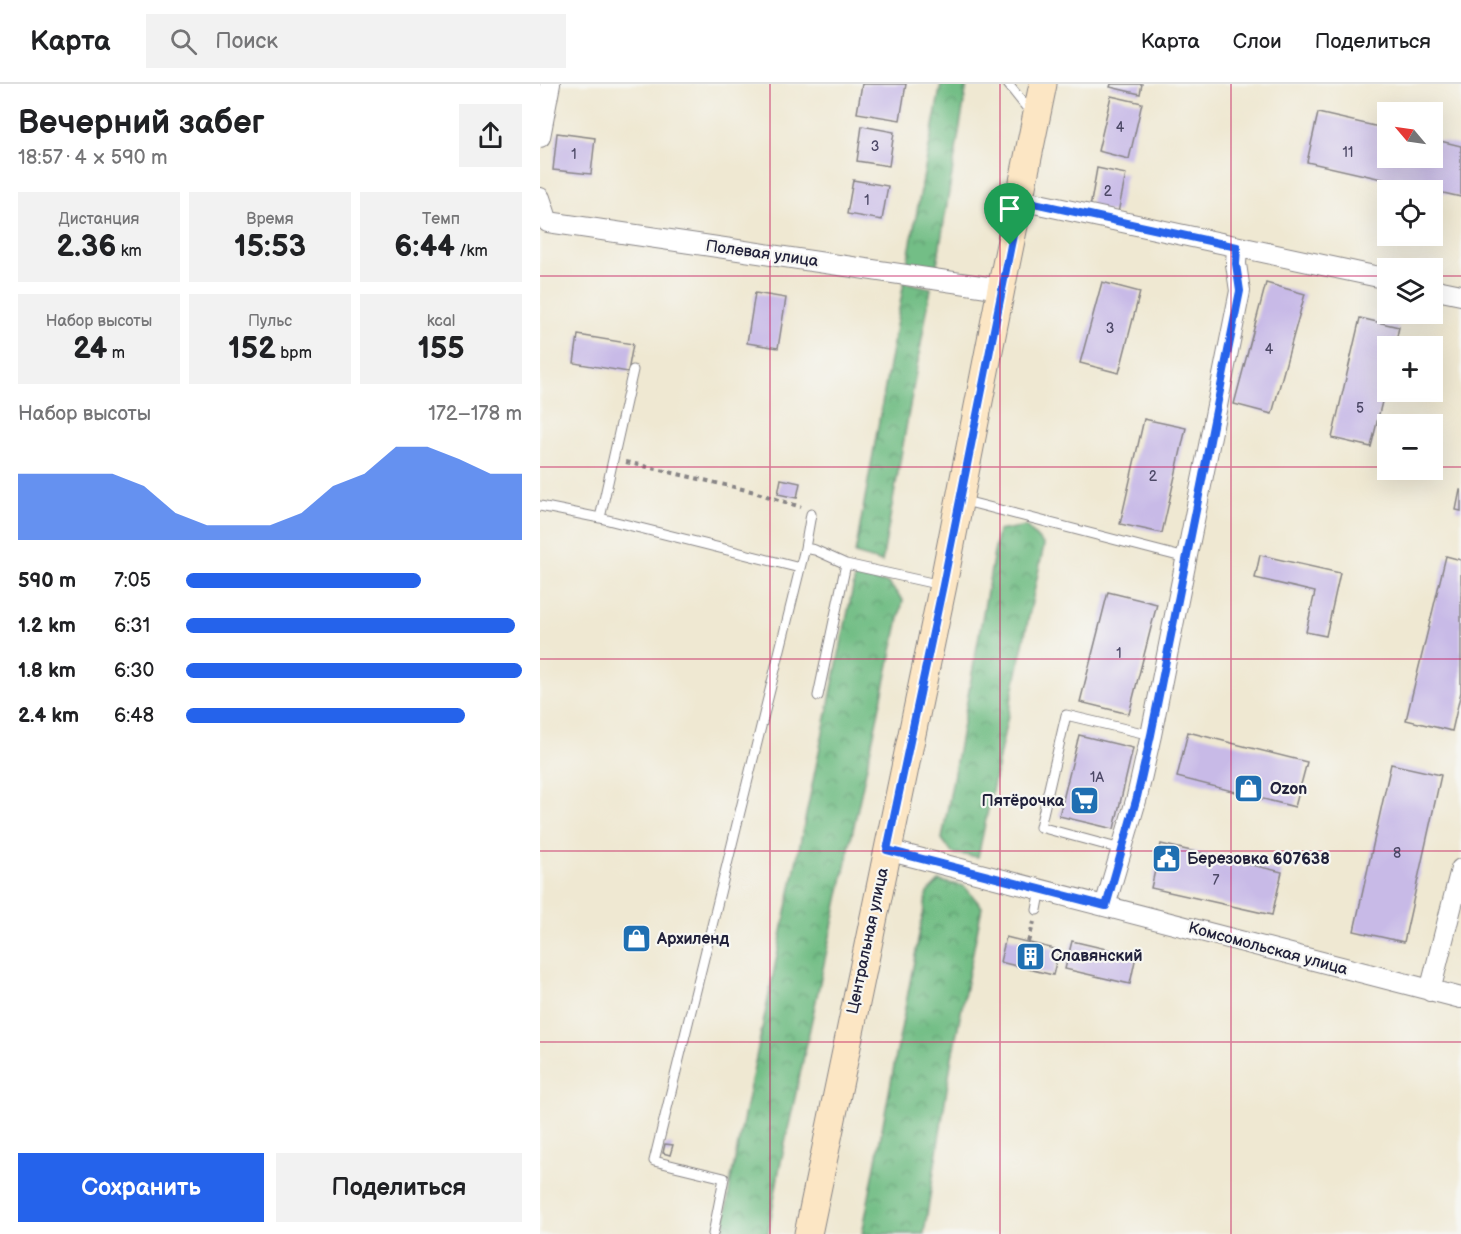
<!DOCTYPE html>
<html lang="ru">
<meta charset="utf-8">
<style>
:root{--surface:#fff;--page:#f2f2f2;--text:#202124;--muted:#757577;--line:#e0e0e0;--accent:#2563eb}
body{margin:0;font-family:"Balsamiq Sans",sans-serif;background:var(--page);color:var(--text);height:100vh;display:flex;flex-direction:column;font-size:22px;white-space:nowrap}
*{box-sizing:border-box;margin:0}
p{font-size:20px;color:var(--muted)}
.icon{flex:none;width:33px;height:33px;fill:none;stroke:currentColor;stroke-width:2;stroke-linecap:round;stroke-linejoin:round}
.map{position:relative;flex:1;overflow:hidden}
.drawer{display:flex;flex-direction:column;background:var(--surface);width:540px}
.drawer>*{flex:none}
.needle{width:39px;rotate:299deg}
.fabs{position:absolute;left:837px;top:18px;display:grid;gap:12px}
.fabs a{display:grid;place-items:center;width:66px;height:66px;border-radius:0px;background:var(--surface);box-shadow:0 6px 24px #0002;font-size:30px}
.pin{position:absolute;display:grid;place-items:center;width:51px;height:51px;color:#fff;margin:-62px -26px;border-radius:50% 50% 50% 0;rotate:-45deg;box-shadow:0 0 6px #0007}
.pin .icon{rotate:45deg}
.round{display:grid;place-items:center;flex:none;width:63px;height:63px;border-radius:0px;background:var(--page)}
.head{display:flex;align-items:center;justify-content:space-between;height:102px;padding:0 18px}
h1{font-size:33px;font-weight:600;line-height:45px}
.stats{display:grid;grid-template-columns:repeat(3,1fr);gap:9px;height:102px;padding:6px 18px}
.stats div{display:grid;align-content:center;border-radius:0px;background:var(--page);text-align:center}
.stats b{font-size:30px;font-weight:600}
.stats small{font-size:16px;font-weight:400}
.stats p{font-size:16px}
.chart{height:168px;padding:12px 18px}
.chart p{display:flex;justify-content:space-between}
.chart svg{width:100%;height:108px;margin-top:6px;fill:var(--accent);opacity:.7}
.cta{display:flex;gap:12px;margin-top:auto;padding:12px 18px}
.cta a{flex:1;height:69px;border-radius:0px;background:var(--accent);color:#fff;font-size:24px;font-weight:600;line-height:69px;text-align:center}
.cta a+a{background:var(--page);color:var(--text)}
ul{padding:0 18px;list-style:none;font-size:20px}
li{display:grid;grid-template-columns:96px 72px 1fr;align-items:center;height:45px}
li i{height:15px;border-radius:8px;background:var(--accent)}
header{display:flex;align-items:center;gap:36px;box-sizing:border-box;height:84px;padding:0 30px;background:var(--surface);border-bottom:2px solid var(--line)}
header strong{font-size:28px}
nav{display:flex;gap:33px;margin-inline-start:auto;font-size:21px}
.search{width:420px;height:54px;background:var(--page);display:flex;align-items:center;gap:15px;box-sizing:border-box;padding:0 21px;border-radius:0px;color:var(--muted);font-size:22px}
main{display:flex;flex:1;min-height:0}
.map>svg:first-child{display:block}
.forest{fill:url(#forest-crowns);stroke:#4a7060;stroke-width:1.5}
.building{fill:#c8bae7}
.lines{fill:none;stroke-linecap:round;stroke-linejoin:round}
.lane-casing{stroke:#888586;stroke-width:11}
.street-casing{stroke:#888586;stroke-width:22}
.secondary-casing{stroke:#888586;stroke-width:29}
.path{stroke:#888586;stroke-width:4;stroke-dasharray:4.5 4.5;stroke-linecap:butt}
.lane{stroke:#fff;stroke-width:9}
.street{stroke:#fff;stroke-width:20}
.secondary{stroke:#fce6c4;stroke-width:27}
.route-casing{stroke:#fff;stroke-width:12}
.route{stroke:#2563eb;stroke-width:8}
.grid{fill:none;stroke:#c2185b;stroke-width:1.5;stroke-opacity:0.55}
.labels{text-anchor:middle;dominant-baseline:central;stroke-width:4.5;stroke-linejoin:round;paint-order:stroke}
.number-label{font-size:14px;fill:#4c4866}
.street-label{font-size:16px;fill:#22223b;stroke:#f6f6f2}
.poi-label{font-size:16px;font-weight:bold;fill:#22223b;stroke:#f6f6f2;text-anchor:start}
</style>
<header>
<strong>Карта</strong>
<div class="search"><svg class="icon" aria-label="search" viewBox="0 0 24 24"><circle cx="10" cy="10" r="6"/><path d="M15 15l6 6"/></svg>Поиск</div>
<nav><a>Карта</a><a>Слои</a><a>Поделиться</a></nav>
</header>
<main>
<section class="drawer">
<div class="head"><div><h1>Вечерний забег</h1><p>18:57 · 4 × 590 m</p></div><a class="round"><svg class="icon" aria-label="share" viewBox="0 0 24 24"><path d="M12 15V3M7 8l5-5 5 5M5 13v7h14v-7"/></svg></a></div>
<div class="stats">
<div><p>Дистанция</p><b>2.36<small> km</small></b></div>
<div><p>Время</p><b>15:53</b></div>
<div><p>Темп</p><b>6:44<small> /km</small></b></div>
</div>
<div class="stats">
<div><p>Набор высоты</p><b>24<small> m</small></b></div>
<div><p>Пульс</p><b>152<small> bpm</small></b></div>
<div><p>kcal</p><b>155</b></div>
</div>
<div class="chart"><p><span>Набор высоты</span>172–178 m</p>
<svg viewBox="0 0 160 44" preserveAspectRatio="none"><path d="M0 44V17L10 17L20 17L30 17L40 22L50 33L60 38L70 38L80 38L90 33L100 22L110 17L120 6L130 6L140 11L150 17L160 17V44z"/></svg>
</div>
<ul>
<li><b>590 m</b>7:05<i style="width:70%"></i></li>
<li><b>1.2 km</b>6:31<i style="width:98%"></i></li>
<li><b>1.8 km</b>6:30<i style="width:100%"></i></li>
<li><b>2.4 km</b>6:48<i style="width:83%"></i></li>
</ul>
<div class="cta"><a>Сохранить</a><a>Поделиться</a></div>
</section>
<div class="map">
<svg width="921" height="1150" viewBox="0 0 921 1150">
<defs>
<pattern id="forest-crowns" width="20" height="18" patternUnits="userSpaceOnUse" patternTransform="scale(1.5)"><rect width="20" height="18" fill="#73be86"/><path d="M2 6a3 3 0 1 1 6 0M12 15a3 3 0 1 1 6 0" fill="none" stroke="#5e9a6f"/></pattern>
</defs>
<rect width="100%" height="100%" fill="#f6f6f2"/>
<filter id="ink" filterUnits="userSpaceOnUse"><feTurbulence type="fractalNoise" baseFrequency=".0167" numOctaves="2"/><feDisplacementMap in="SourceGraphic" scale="12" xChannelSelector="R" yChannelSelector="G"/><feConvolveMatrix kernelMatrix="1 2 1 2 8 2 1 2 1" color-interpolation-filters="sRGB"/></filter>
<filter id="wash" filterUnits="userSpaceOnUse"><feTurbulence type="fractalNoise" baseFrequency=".008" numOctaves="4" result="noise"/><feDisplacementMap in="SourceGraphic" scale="24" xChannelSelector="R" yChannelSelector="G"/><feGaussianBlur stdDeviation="1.35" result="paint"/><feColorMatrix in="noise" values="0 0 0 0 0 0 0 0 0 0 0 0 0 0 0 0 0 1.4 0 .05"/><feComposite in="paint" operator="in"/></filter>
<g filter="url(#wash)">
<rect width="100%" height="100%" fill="#efe8d2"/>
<!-- forest -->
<path class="forest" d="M401,0h26l-31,186 -17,-2 -12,-4z
M364,198l27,6 -49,274 -27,-8z
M486,442l18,19 -66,312 -26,-4 -10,-14 56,-308z
M315,493l33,6 15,17 -124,571 -11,63h-45l8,-55z
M399,797l25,5 18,21 -30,150 -28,177h-62l65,-341z"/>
<g id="blocks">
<!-- building -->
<path class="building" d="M322,0h44l-6,36 -43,-7z
M571,0h31l-2,10 -30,-7z
M571,12l31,7 -13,56 -31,-8z
M778,29l70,16v29h44v-19l29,7v51l-154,-35z
M322,42l32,6 -5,34 -32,-5z
M17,49l38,5 -4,36 -38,-4z
M557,84l29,6 -8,39 -28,-5z
M313,96l35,6 -6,34 -35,-6z
M562,198l38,10 -21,81 -39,-10z
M726,199l39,11 -33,120 -38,-10z
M215,209l31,5 -8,50 -31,-5z
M820,234l39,9 -4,19h-7v31l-17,70 -39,-9z
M38,251l55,9 -5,28 -54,-9z
M604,335l42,9 -24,105 -42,-9z
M241,395l19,4 -3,15 -19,-4z
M920,406h1v21l-5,-1z
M720,471l80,18 -14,63 -20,-4 9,-40 -60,-14z
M906,472l15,4v132l-9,39 -46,-11z
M568,508l49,12 -28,110 -49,-12z
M648,648l119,30 -12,45 -118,-30z
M539,651l54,13 -19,81 -55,-13z
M851,680l50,11 -37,167 -50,-11z
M621,760l121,28 -10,43 -121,-27z
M466,853l53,13 -6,25 -53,-13z
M532,857l64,15 -6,28 -65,-15z
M125,1060l8,1 -3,10 -7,-2z"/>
</g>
</g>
<g filter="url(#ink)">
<use href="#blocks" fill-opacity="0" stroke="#888586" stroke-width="1.5"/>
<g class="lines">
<defs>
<path id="lane" d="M468,0l23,29
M93,286l-33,148 200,50
M421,416l225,58
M0,422l60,12
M265,464l6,-34
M278,612l28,-132 95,21
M581,765l-81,-22 26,-112 85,20
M497,826l4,-21
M173,1150l11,-56 -70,-17 151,-613 10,2 31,14"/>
<path id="street" d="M0,53l10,-53
M0,114l8,24 453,67
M480,116l368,79
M892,205l29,6
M347,766l574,148
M565,822l32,-109 14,-62 89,-444 -4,-27 1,-17
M890,907l31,-122"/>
<path id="secondary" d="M268,1150l135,-649 58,-296 42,-205"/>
</defs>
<!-- lane casing -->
<use href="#lane" class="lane-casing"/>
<!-- street casing -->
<use href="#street" class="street-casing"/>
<!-- secondary casing -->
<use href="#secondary" class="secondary-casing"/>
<!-- path -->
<path class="path" d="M86,378l125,29 50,16
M488,858l6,-20"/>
<!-- lane -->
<use href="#lane" class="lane"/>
<!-- street -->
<use href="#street" class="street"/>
<!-- secondary -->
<use href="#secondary" class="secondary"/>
</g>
</g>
<g class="lines" filter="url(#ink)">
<defs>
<path id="route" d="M480,116l217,47 -1,17 4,27 -89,444 -14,62 -31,109 -219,-56 56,-265z"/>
</defs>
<!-- route casing -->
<use href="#route" class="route-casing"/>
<!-- route -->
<use href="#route" class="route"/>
</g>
<!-- grid -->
<path class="grid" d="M230,0v1150M460,0v1150M691,0v1150M0,192h848M892,192h29M0,383h848M892,383h29M0,575h921M0,767h921M0,958h921"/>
<!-- icons -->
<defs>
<symbol id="shop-square" viewBox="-11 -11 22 22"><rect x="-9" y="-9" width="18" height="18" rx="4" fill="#1f6fb2" stroke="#f6f6f2"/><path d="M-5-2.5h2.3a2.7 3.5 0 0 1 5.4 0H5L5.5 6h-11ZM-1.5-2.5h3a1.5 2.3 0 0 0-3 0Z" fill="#fff"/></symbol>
<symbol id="supermarket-square" viewBox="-11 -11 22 22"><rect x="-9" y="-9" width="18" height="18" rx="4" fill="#1f6fb2" stroke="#f6f6f2"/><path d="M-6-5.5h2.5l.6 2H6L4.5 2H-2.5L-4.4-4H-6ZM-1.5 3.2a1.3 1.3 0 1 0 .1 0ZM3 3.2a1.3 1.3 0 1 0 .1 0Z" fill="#fff"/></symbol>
<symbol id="civic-square" viewBox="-11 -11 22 22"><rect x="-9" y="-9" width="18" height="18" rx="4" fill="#1f6fb2" stroke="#f6f6f2"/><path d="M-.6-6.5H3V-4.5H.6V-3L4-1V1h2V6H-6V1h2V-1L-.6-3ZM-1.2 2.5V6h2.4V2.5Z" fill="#fff"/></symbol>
<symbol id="building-square" viewBox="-11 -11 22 22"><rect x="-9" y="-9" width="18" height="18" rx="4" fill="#1f6fb2" stroke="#f6f6f2"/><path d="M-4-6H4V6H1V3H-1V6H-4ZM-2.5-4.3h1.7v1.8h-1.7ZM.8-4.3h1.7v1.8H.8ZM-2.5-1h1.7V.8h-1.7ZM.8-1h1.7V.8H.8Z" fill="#fff"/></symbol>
</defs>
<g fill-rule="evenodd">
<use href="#shop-square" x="692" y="688" width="33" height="33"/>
<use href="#supermarket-square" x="528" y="700" width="33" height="33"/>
<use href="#civic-square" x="610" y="758" width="33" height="33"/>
<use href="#shop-square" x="80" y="838" width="33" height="33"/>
<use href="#building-square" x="474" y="856" width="33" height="33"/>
</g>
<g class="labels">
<!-- number labels -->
<g class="number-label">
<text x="580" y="43">4</text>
<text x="335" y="62">3</text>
<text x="808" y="68">11</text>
<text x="34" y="70">1</text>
<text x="568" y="107">2</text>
<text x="327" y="116">1</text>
<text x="570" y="244">3</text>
<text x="729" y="265">4</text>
<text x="820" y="324">5</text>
<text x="613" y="392">2</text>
<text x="579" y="569">1</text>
<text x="557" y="693">1А</text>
<text x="857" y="769">8</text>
<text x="676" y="796">7</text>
</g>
<!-- street labels -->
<g class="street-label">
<text transform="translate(222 170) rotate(8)">Полевая улица</text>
<text transform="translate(328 857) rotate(-78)">Центральная улица</text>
<text transform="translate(728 865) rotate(15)">Комсомольская улица</text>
</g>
<!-- poi labels -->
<g class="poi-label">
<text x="730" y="705">Ozon</text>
<text x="524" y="717" text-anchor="end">Пятёрочка</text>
<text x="647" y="775">Березовка 607638</text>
<text x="117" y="855">Архиленд</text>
<text x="511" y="872">Славянский</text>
</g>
</g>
</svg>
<div class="fabs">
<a><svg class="needle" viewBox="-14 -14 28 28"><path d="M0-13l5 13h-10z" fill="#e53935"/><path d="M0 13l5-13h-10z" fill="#757577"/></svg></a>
<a><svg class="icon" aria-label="locate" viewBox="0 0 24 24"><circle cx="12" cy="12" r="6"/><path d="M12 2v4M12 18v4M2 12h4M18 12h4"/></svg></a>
<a><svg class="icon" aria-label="layers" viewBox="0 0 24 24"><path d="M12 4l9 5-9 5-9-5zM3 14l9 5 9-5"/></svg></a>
<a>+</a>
<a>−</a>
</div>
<div class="pin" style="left:470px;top:161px;background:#1e9e55"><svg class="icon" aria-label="arrive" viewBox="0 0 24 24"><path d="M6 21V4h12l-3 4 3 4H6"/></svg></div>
</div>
</main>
